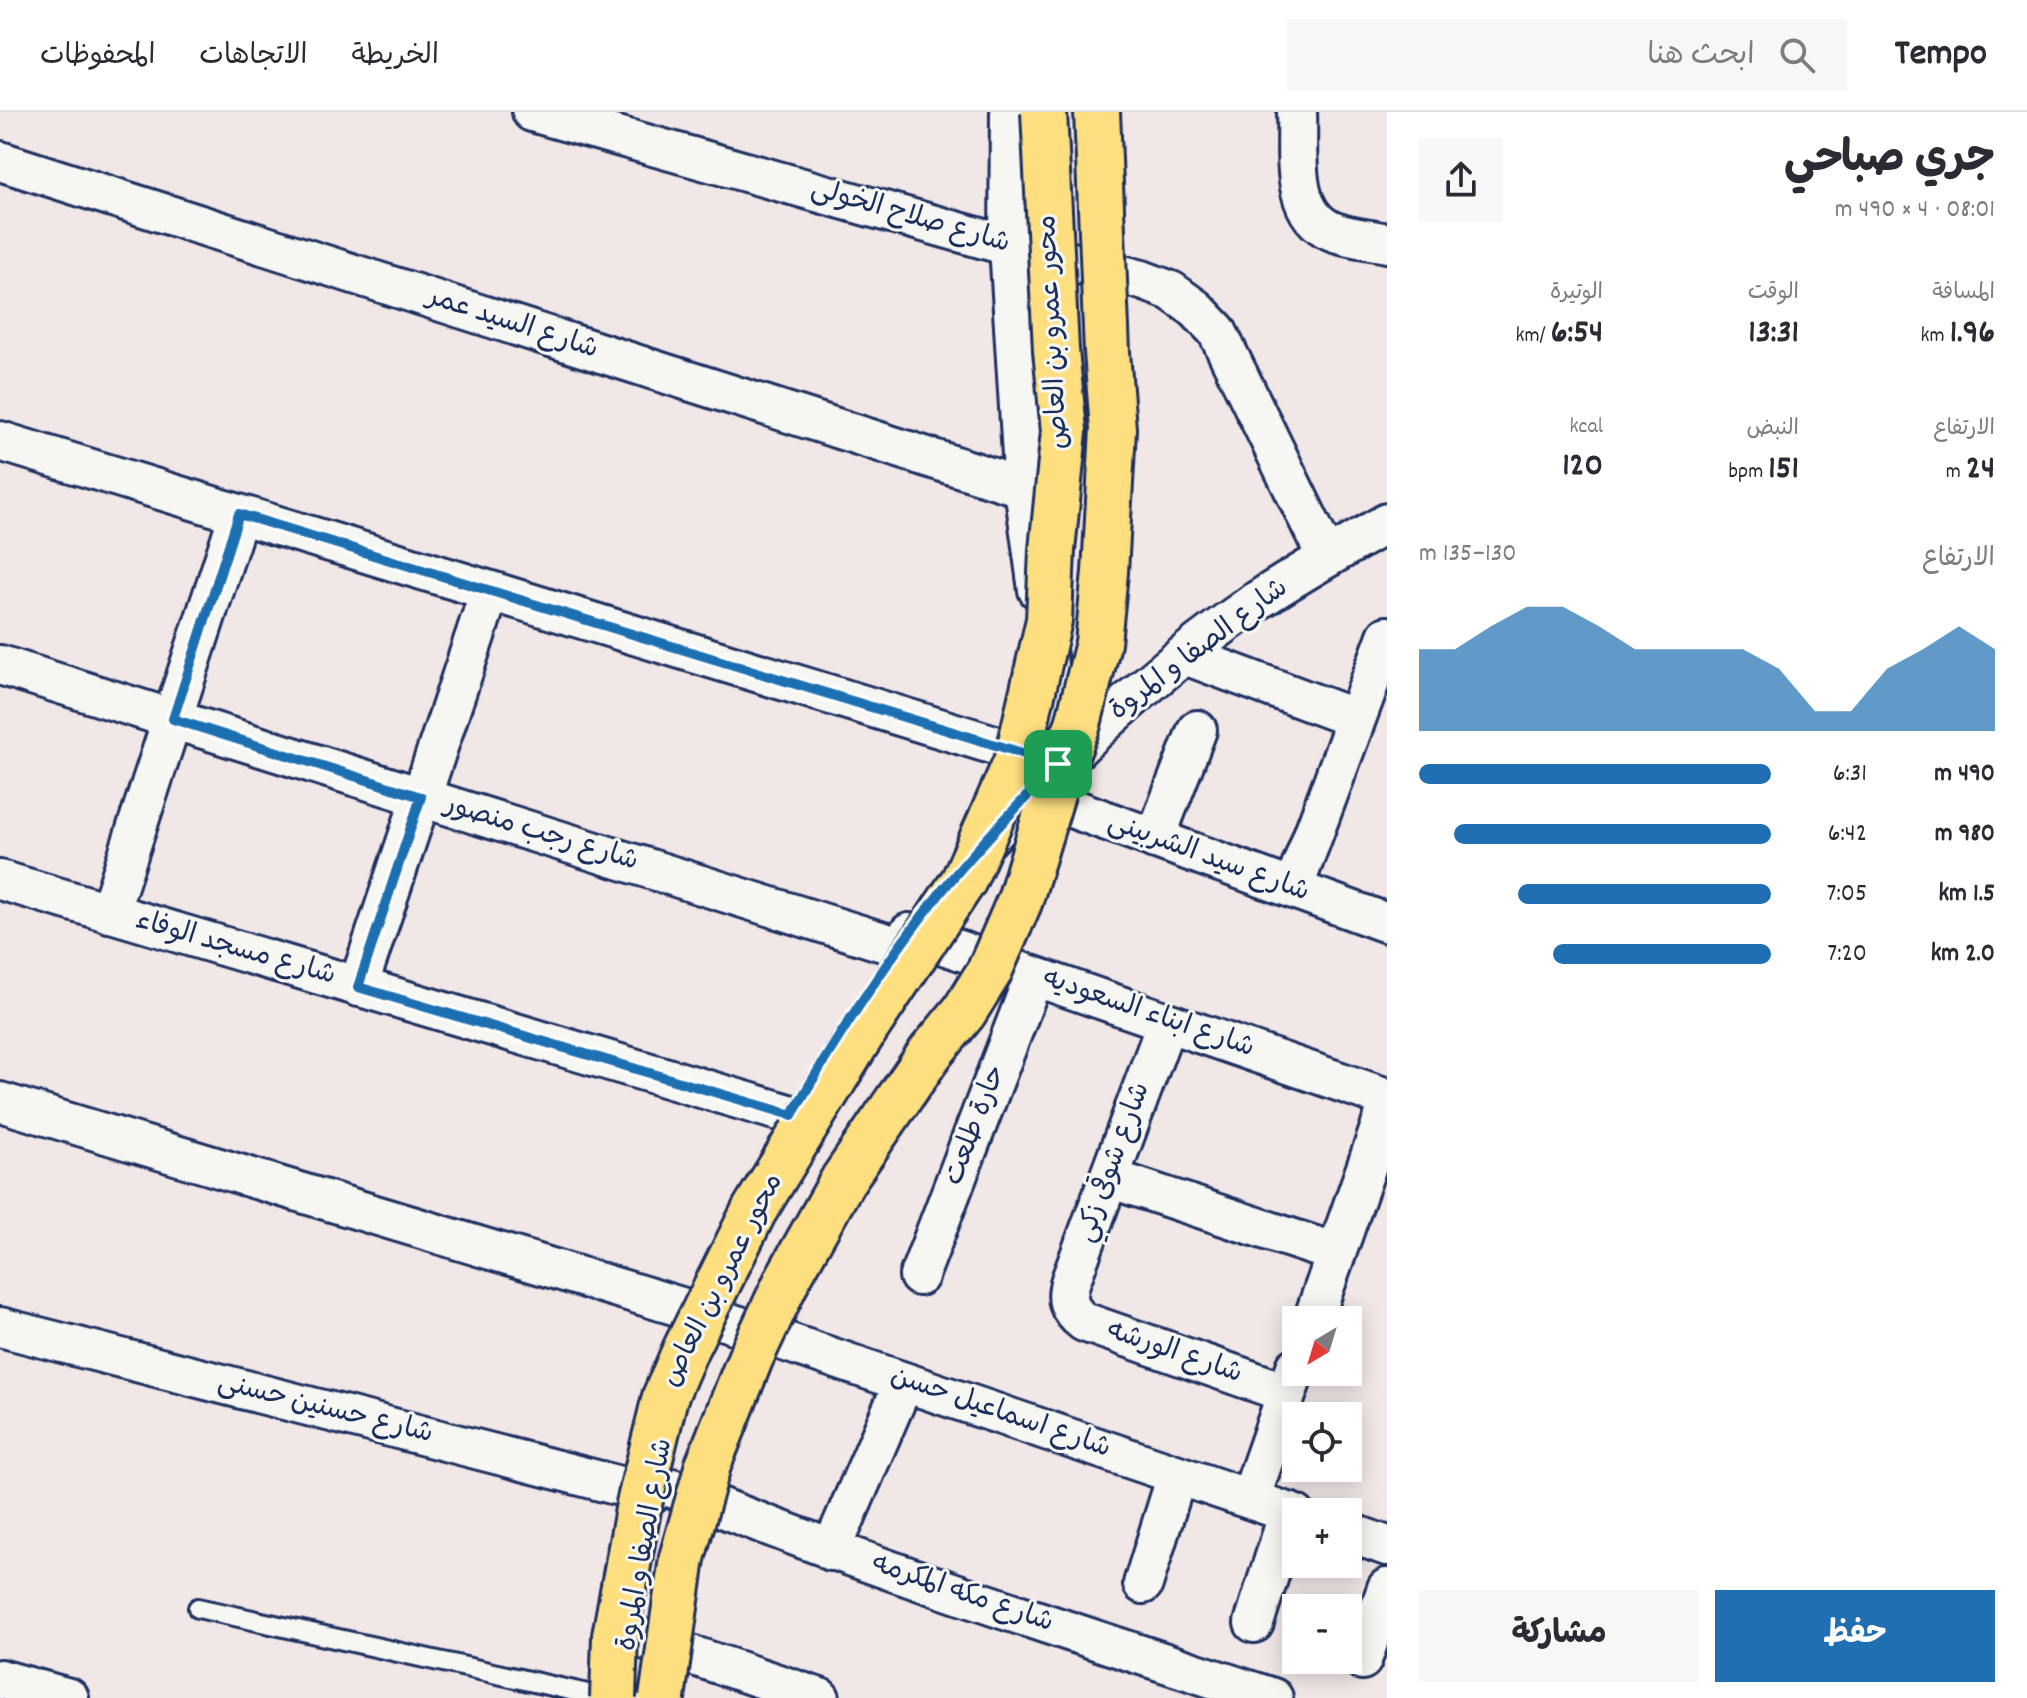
<!DOCTYPE html>
<html lang="ar">
<meta charset="utf-8">
<style>
:root{--surface:#fff;--page:#f7f7f7;--text:#2b2b33;--muted:#7c7c81;--line:#e1e1e2;--accent:#1f6fb2}
body{margin:0;font-family:Dekko,"Playpen Sans Arabic",sans-serif;background:var(--page);color:var(--text);direction:rtl;height:100vh;display:flex;flex-direction:column;font-size:30px;white-space:nowrap}
*{box-sizing:border-box;margin:0}
p{font-size:26px;color:var(--muted)}
.icon{flex:none;width:44px;height:44px;fill:none;stroke:currentColor;stroke-width:2;stroke-linecap:round;stroke-linejoin:round}
.map{position:relative;flex:1;overflow:hidden;direction:ltr}
.drawer{display:flex;flex-direction:column;background:var(--surface);width:640px}
.drawer>*{flex:none}
.needle{width:52px;rotate:218deg}
.tools{position:absolute;left:1282px;top:1194px;display:grid;gap:16px}
.tools a{display:grid;place-items:center;width:80px;height:80px;border-radius:0px;background:var(--surface);box-shadow:0 4px 20px #0003;font-size:40px}
.pin{position:absolute;display:grid;place-items:center;width:68px;height:68px;color:#fff;margin:-34px;border-radius:16px;box-shadow:0 4px 12px #0006}
.round{display:grid;place-items:center;flex:none;width:84px;height:84px;border-radius:0px;background:var(--page)}
.summary{display:flex;align-items:center;justify-content:space-between;height:136px;padding:0 32px}
h1{font-size:44px;font-weight:700;line-height:60px}
.stats{display:grid;grid-template-columns:repeat(3,1fr);gap:12px;height:136px;padding:8px 32px}
.stats div{display:grid;align-content:center}
.stats b{font-size:34px;font-weight:700}
.stats small{font-size:22px;font-weight:400}
.stats p{font-size:22px}
.chart{height:224px;padding:16px 32px}
.chart p{display:flex;justify-content:space-between}
.chart svg{width:100%;height:144px;margin-top:8px;fill:var(--accent);opacity:.7}
.button{display:flex;gap:16px;margin-top:auto;padding:16px 32px}
.button a{flex:1;height:92px;border-radius:0px;background:var(--accent);color:#fff;font-size:32px;font-weight:700;line-height:92px;text-align:center}
.button a+a{background:var(--page);color:var(--text)}
ul{padding:0 32px;list-style:none;font-size:26px}
li{display:grid;grid-template-columns:128px 96px 1fr;align-items:center;height:60px}
li i{height:20px;border-radius:10px;background:var(--accent)}
header{display:flex;align-items:center;gap:48px;box-sizing:border-box;height:112px;padding:0 40px;background:var(--surface);border-bottom:2px solid var(--line)}
header strong{font-size:38px}
nav{display:flex;gap:44px;margin-inline-start:auto;font-size:28px}
.search{width:560px;height:72px;background:var(--page);display:flex;align-items:center;gap:20px;box-sizing:border-box;padding:0 28px;border-radius:0px;color:var(--muted);font-size:30px}
main{display:flex;flex:1;min-height:0}
.map>svg:first-child{display:block}
.lines{fill:none;stroke-linecap:round;stroke-linejoin:round}
.service-casing{stroke:#1b2f5e;stroke-width:24}
.minor-casing{stroke:#1b2f5e;stroke-width:44}
.service{stroke:#f6f6f2;stroke-width:18}
.minor{stroke:#f6f6f2;stroke-width:38}
.primary-bridge-casing{stroke:#1b2f5e;stroke-width:50;stroke-linecap:butt}
.primary-bridge{stroke:#fedf80;stroke-width:44}
.route-casing{stroke:#fff;stroke-width:16}
.route{stroke:#1f6fb2;stroke-width:10}
.labels{text-anchor:middle;dominant-baseline:central;stroke-width:6;stroke-linejoin:round;paint-order:stroke}
.street-label{font-size:28px;fill:#1b2f5e;stroke:#f6f6f2}
</style>
<header>
<strong>Tempo</strong>
<div class="search"><svg class="icon" aria-label="search" viewBox="0 0 24 24"><circle cx="10" cy="10" r="6"/><path d="M15 15l6 6"/></svg>ابحث هنا</div>
<nav><a>الخريطة</a><a>الاتجاهات</a><a>المحفوظات</a></nav>
</header>
<main>
<section class="drawer">
<div class="summary"><div><h1>جري صباحي</h1><p>08:01 · 4 × 490 m</p></div><a class="round"><svg class="icon" aria-label="share" viewBox="0 0 24 24"><path d="M12 15V3M7 8l5-5 5 5M5 13v7h14v-7"/></svg></a></div>
<div class="stats">
<div><p>المسافة</p><b>1.96<small> km</small></b></div>
<div><p>الوقت</p><b>13:31</b></div>
<div><p>الوتيرة</p><b>6:54<small> /km</small></b></div>
</div>
<div class="stats">
<div><p>الارتفاع</p><b>24<small> m</small></b></div>
<div><p>النبض</p><b>151<small> bpm</small></b></div>
<div><p>kcal</p><b>120</b></div>
</div>
<div class="chart"><p><span>الارتفاع</span>130–135 m</p>
<svg viewBox="0 0 160 44" preserveAspectRatio="none"><path d="M0 44V19L10 19L20 12L30 6L40 6L50 12L60 19L70 19L80 19L90 19L100 25L110 38L120 38L130 25L140 19L150 12L160 19V44z"/></svg>
</div>
<ul>
<li><b>490 m</b>6:31<i style="width:100%"></i></li>
<li><b>980 m</b>6:42<i style="width:90%"></i></li>
<li><b>1.5 km</b>7:05<i style="width:72%"></i></li>
<li><b>2.0 km</b>7:20<i style="width:62%"></i></li>
</ul>
<div class="button"><a>حفظ</a><a>مشاركة</a></div>
</section>
<div class="map">
<svg width="1387" height="1586" viewBox="0 0 1387 1586">
<rect width="100%" height="100%" fill="#f2e7e7"/>
<filter id="ink" filterUnits="userSpaceOnUse"><feTurbulence type="fractalNoise" baseFrequency=".0125" numOctaves="2"/><feDisplacementMap in="SourceGraphic" scale="16" xChannelSelector="R" yChannelSelector="G"/><feConvolveMatrix kernelMatrix="1 2 1 2 8 2 1 2 1" color-interpolation-filters="sRGB"/></filter>
<g filter="url(#ink)">
<g class="lines">
<defs>
<path id="service" d="M198,1496l408,90"/>
<path id="minor" d="M532,0l477,134 133,34 29,11 25,18 21,22 110,227
M1010,0l-1,134 15,242 14,102
M1297,0c2,38 -9,101 35,119 17,7 37,8 55,12
M0,49l1024,327
M0,329l1047,320
M1047,543c4,42 3,57 25,96
M1185,543l171,64
M0,553l899,282
M1030,681l357,130
M1155,727l42,-109
M987,728c80,-86 167,-168 264,-235 44,-30 90,-55 136,-82
M0,768l792,235
M1293,777l94,-253
M109,801l130,-399
M909,821l478,165
M358,875l132,-396
M1167,910l-96,258c-6,19 -3,30 13,42l203,71
M0,990l704,212 592,201
M1109,1066l227,75
M919,1164l115,-300
M1313,1208l74,-212
M0,1215l651,167
M672,1376c197,80 399,144 601,210
M1250,1387l46,-132
M1348,1420l39,14
M831,1439l73,-169
M1143,1472l34,-109
M1254,1511l35,-111
M628,1522l192,64
M1362,1548l25,-72
M0,1567l69,19"/>
</defs>
<!-- service casing -->
<use href="#service" class="service-casing"/>
<!-- minor casing -->
<use href="#minor" class="minor-casing"/>
<!-- service -->
<use href="#service" class="service"/>
<!-- minor -->
<use href="#minor" class="minor"/>
<defs>
<path id="primary-bridge" d="M613,1586l2,-62 24,-132 26,-107 21,-49 68,-137 103,-169 107,-162 53,-120 32,-140 3,-70 12,-119 -8,-81 -12,-238
M662,1586l20,-140 26,-93 42,-106 38,-81 55,-98 88,-128 33,-40 25,-40 31,-72 36,-119 22,-57 20,-81 7,-71 8,-143 -6,-77 -10,-240"/>
</defs>
<!-- primary-bridge casing -->
<use href="#primary-bridge" class="primary-bridge-casing"/>
<!-- primary-bridge -->
<use href="#primary-bridge" class="primary-bridge"/>
</g>
</g>
<g class="lines" filter="url(#ink)">
<defs>
<path id="route" d="M239,402l819,250c-33,34 -66,68 -97,104 -65,76 -119,160 -169,247l-434,-128 63,-190 -248,-78z"/>
</defs>
<!-- route casing -->
<use href="#route" class="route-casing"/>
<!-- route -->
<use href="#route" class="route"/>
</g>
<g class="labels">
<!-- street labels -->
<g class="street-label">
<text transform="translate(910 106) rotate(16)">شارع صلاح الخولى</text>
<text transform="translate(512 213) rotate(18)">شارع السيد عمر</text>
<text transform="translate(1055 220) rotate(-93)">محور عمرو بن العاص</text>
<text transform="translate(1200 539) rotate(-37)">شارع الصفا و المروة</text>
<text transform="translate(541 723) rotate(17)">شارع رجب منصور</text>
<text transform="translate(1208 747) rotate(20)">شارع سيد الشربينى</text>
<text transform="translate(235 838) rotate(16)">شارع مسجد الوفاء</text>
<text transform="translate(1148 903) rotate(19)">شارع ابناء السعوديه</text>
<text transform="translate(977 1014) rotate(-69)">حارة طلعت</text>
<text transform="translate(1115 1051) rotate(-70)">شارع شوقى زكي</text>
<text transform="translate(724 1169) rotate(-63)">محور عمرو بن العاص</text>
<text transform="translate(1174 1242) rotate(19)">شارع الورشه</text>
<text transform="translate(325 1298) rotate(14)">شارع حسنين حسنى</text>
<text transform="translate(1000 1302) rotate(19)">شارع اسماعيل حسن</text>
<text transform="translate(647 1433) rotate(-80)">شارع الصفا و المروة</text>
<text transform="translate(962 1483) rotate(19)">شارع مكه المكرمه</text>
</g>
</g>
</svg>
<div class="tools">
<a><svg class="needle" viewBox="-14 -14 28 28"><path d="M0-13l5 13h-10z" fill="#e53935"/><path d="M0 13l5-13h-10z" fill="#7c7c81"/></svg></a>
<a><svg class="icon" aria-label="locate" viewBox="0 0 24 24"><circle cx="12" cy="12" r="6"/><path d="M12 2v4M12 18v4M2 12h4M18 12h4"/></svg></a>
<a>+</a>
<a>−</a>
</div>
<div class="pin" style="left:1058px;top:652px;background:#1e9e55"><svg class="icon" aria-label="arrive" viewBox="0 0 24 24"><path d="M6 21V4h12l-3 4 3 4H6"/></svg></div>
</div>
</main>
